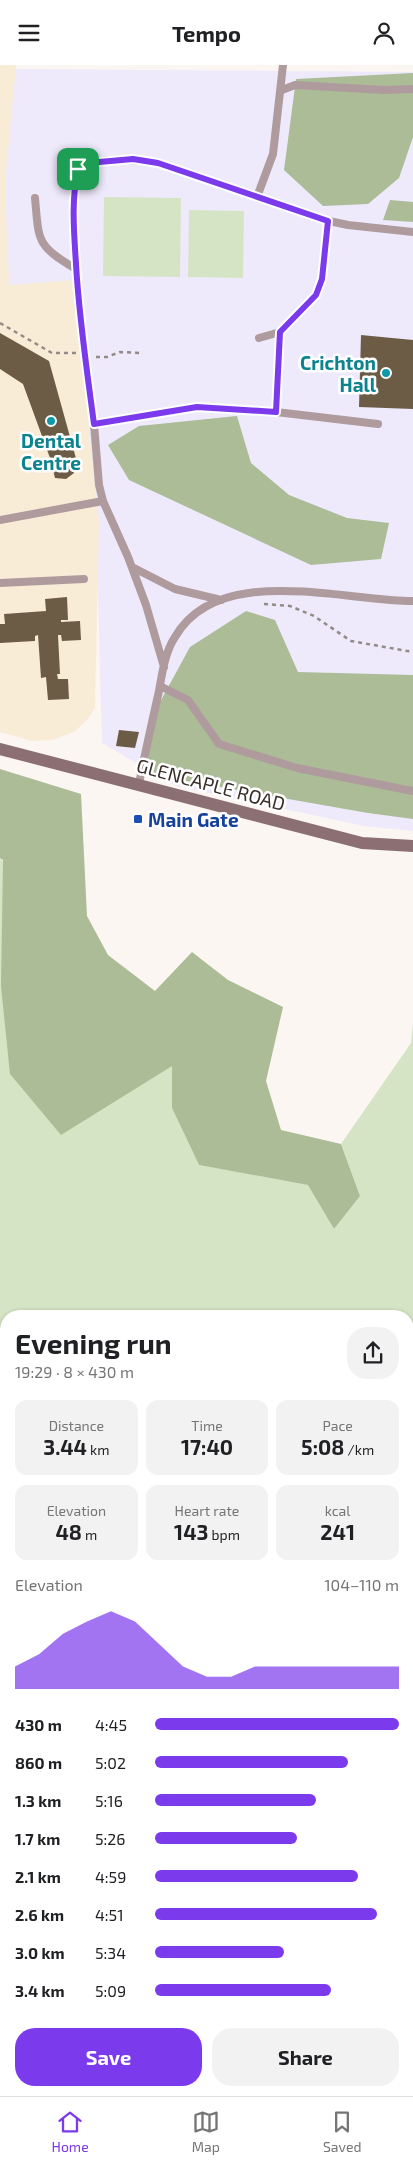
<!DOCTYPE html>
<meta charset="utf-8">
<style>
:root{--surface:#fff;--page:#f2f2f2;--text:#202124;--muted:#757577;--line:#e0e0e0;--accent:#7c3aed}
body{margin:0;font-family:"Exo 2",sans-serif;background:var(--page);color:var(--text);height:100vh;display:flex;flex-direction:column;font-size:19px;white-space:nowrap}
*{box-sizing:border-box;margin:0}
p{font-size:16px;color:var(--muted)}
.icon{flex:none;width:28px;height:28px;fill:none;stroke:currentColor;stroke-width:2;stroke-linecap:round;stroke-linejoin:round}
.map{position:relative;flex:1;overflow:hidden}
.details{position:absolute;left:0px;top:1245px;width:414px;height:786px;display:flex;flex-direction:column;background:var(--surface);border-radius:20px 20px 0 0;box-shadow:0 1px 4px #0004}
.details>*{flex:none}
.pin{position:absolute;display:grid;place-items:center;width:42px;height:42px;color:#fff;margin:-21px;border-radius:10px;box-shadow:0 2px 8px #0006}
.round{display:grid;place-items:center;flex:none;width:52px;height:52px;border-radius:20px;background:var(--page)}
.head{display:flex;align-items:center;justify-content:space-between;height:85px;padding:0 15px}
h1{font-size:28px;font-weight:700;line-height:38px}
.figures{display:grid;grid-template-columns:repeat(3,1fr);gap:8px;height:85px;padding:5px 15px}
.figures div{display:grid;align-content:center;border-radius:12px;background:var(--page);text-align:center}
.figures b{font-size:21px;font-weight:700}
.figures small{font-size:14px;font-weight:400}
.figures p{font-size:14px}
.chart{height:140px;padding:10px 15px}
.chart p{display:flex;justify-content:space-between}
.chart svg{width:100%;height:90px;margin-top:5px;fill:var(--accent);opacity:.7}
.cta{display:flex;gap:10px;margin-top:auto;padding:10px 15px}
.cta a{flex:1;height:58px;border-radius:20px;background:var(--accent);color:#fff;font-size:20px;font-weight:700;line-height:58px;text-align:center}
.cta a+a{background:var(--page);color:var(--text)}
ul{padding:0 15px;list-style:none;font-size:16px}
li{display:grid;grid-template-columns:80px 60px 1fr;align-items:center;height:38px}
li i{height:12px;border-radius:6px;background:var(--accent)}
header{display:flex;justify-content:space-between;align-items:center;height:65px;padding:0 15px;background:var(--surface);font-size:22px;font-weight:700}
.tabs{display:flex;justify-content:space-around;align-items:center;height:70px;border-top:1px solid var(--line);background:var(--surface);font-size:14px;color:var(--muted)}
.tabs a{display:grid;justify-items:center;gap:2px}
.tabs .selected{color:var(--accent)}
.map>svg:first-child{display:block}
.education{fill:#eeeafc}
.medical{fill:#f8ecd7}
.green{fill:#d5e4c5}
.forest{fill:#abbc97}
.building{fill:#6c5c46}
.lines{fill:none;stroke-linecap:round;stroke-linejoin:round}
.path{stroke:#948a86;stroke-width:2.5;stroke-dasharray:4 4;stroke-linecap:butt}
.service{stroke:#af9b9d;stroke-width:8}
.secondary{stroke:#8b6f72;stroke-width:12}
.route-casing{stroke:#fff;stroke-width:10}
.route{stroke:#7c3aed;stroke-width:6}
.culture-dot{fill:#0f9aa8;stroke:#fff;stroke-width:2}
.transit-dot{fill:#1a4fb4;stroke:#fff;stroke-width:2}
.labels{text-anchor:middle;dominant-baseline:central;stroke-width:5;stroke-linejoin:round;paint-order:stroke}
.culture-label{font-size:19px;font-weight:bold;fill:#0d838f;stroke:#fff;text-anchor:end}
.street-label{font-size:19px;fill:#392d28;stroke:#fff}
.transit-label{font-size:19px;font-weight:bold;fill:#164399;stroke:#fff;text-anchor:start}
</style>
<header><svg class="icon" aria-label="menu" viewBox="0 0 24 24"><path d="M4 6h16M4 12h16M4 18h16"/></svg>Tempo<svg class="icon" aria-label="person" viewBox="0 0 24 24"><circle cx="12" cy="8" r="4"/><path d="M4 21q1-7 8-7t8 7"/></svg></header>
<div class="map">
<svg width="413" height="2031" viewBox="0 0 413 2031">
<rect width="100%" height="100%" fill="#fcf6f3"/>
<!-- education -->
<path class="education" d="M14,4l399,3v759l-49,-5 -188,-40 -74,-43 -6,-214 -96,-10v-380z"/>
<!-- medical -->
<path class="medical" d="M0,0h16l-11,119 4,101 64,-5 26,241 -4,187 -8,12 -13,12 -22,8 -20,1 -32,-9z"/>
<!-- green -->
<path class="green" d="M104,132l77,1 -1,79 -77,-1z
M189,145l55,1 -1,67 -55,-1z
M0,793l172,208v42l27,57 110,20 25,44 26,-33 -19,-52 70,-101 2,-20v493h-5v-200h-402v105h-6z
M6,1470v424l-6,-10v-413z
M408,1470h5v350l-5,2z"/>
<!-- forest -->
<path class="forest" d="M413,8v64l-14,41 -31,26 -45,2 -39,-36 12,-91z
M390,135l23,2v20l-30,-2z
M237,351l14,47 38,32 58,23 42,5 -8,36 -70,6 -182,-85 -21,-35 31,-19z
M246,546l29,9 23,52 115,3v144l-45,-6 -222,-39 8,-61 36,-66z
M0,704l81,25 6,122 21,39 47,36 37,-39 36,28 55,27 -17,74 15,49 60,14 19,52 -26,33 -26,-44 -109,-20 -27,-57v-42l-111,69 -51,-61 -9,-88 2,-126 -3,-2z"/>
<!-- building -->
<path class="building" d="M0,268l49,28 28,101 -3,11 -8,6 -11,-1 -5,-20 -27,-74 -23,-15z
M361,270l52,5v69l-54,-2z
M67,532l1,23h-7v2l19,-1 1,19 -19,1 -1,-6h-3l2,39h-3l1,5h10l1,20 -21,1 -2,-23 -5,1 -3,-43 -3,1v5l-35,2v-19h5l-1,-10 42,-3 -1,-12z
M119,665l20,2 -4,16 -19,-2z
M0,1414h4l-1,23h-3z"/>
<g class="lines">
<!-- path -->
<path class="path" d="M0,258l52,30h24
M96,292h11l13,-5 21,1
M264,539l26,2 24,10 37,25 62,11"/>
<!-- service -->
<path class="service" d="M282,25l13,-5 89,5 29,-1
M257,132l16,-43 10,-89
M35,133c4,44 1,47 41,71
M259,273l21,-6 36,-37 6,-16 6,-58
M276,347l4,-80
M94,359l103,-17 79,5 102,12
M0,455l103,-19
M132,502l43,22 46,11
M0,518l84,-4
M164,602l-18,-62 -18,-48 -25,-56 -4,-16 -5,-61 -16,-125 -5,-78 1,-31 4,-21c22,-13 55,-10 80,-6l166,57 24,5 65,7
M160,621l28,14 31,44 78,24 116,23
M139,719c6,-31 13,-62 20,-93 3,-17 6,-39 16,-54 43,-75 168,-36 238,-36"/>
<!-- secondary -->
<path class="secondary" d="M0,684l362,94 51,3
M408,1451h5
M0,1455h6"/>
</g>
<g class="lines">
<defs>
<path id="route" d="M133,94l25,4 170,58 -6,58 -6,16 -36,37 -4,80 -79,-5 -103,17c-7,-53 -15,-106 -18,-160 -2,-32 -5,-63 2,-95l10,-6z"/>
</defs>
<!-- route casing -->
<use href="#route" class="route-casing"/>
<!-- route -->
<use href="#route" class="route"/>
</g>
<!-- markers -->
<g class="culture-dot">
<circle cx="386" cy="308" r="5"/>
<circle cx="51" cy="356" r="5"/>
</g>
<rect class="transit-dot" x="133" y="749" width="10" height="10" rx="2.5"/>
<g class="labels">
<!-- culture labels -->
<g class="culture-label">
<text x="376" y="297">Crichton<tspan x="376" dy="22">Hall</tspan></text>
<text x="51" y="375" text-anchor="middle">Dental<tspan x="51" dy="22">Centre</tspan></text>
</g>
<!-- street labels -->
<g class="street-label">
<text transform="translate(211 719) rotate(15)">GLENCAPLE ROAD</text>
</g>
<!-- transit labels -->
<g class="transit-label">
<text x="148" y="754">Main Gate</text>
</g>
</g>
</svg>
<div class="pin" style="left:78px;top:104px;background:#1e9e55"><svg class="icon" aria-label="arrive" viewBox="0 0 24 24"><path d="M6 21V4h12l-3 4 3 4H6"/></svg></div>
<section class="details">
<div class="head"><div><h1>Evening run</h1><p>19:29 · 8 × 430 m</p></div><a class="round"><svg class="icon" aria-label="share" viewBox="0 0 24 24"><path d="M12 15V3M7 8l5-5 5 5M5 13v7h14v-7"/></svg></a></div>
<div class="figures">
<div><p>Distance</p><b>3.44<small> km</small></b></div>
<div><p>Time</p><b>17:40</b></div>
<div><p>Pace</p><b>5:08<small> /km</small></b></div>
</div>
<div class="figures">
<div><p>Elevation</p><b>48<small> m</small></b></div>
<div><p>Heart rate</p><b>143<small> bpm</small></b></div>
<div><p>kcal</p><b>241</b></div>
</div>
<div class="chart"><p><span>Elevation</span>104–110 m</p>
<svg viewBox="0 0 160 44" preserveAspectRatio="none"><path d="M0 44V33L10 27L20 17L30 11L40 6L50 11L60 22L70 33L80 38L90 38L100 33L110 33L120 33L130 33L140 33L150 33L160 33V44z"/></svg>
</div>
<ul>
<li><b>430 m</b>4:45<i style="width:100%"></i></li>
<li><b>860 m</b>5:02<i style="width:79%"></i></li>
<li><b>1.3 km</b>5:16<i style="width:66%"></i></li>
<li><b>1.7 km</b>5:26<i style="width:58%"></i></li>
<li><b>2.1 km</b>4:59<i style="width:83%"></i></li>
<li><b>2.6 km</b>4:51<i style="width:91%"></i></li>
<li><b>3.0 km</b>5:34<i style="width:53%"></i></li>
<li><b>3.4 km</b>5:09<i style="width:72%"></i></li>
</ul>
<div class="cta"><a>Save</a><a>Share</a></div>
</section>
</div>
<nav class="tabs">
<a class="selected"><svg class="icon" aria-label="home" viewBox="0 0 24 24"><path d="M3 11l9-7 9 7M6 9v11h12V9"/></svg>Home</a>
<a><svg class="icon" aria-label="map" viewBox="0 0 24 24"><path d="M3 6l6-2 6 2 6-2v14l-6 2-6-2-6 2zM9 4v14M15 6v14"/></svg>Map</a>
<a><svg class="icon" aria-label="saved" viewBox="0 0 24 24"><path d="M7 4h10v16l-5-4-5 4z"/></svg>Saved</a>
</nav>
